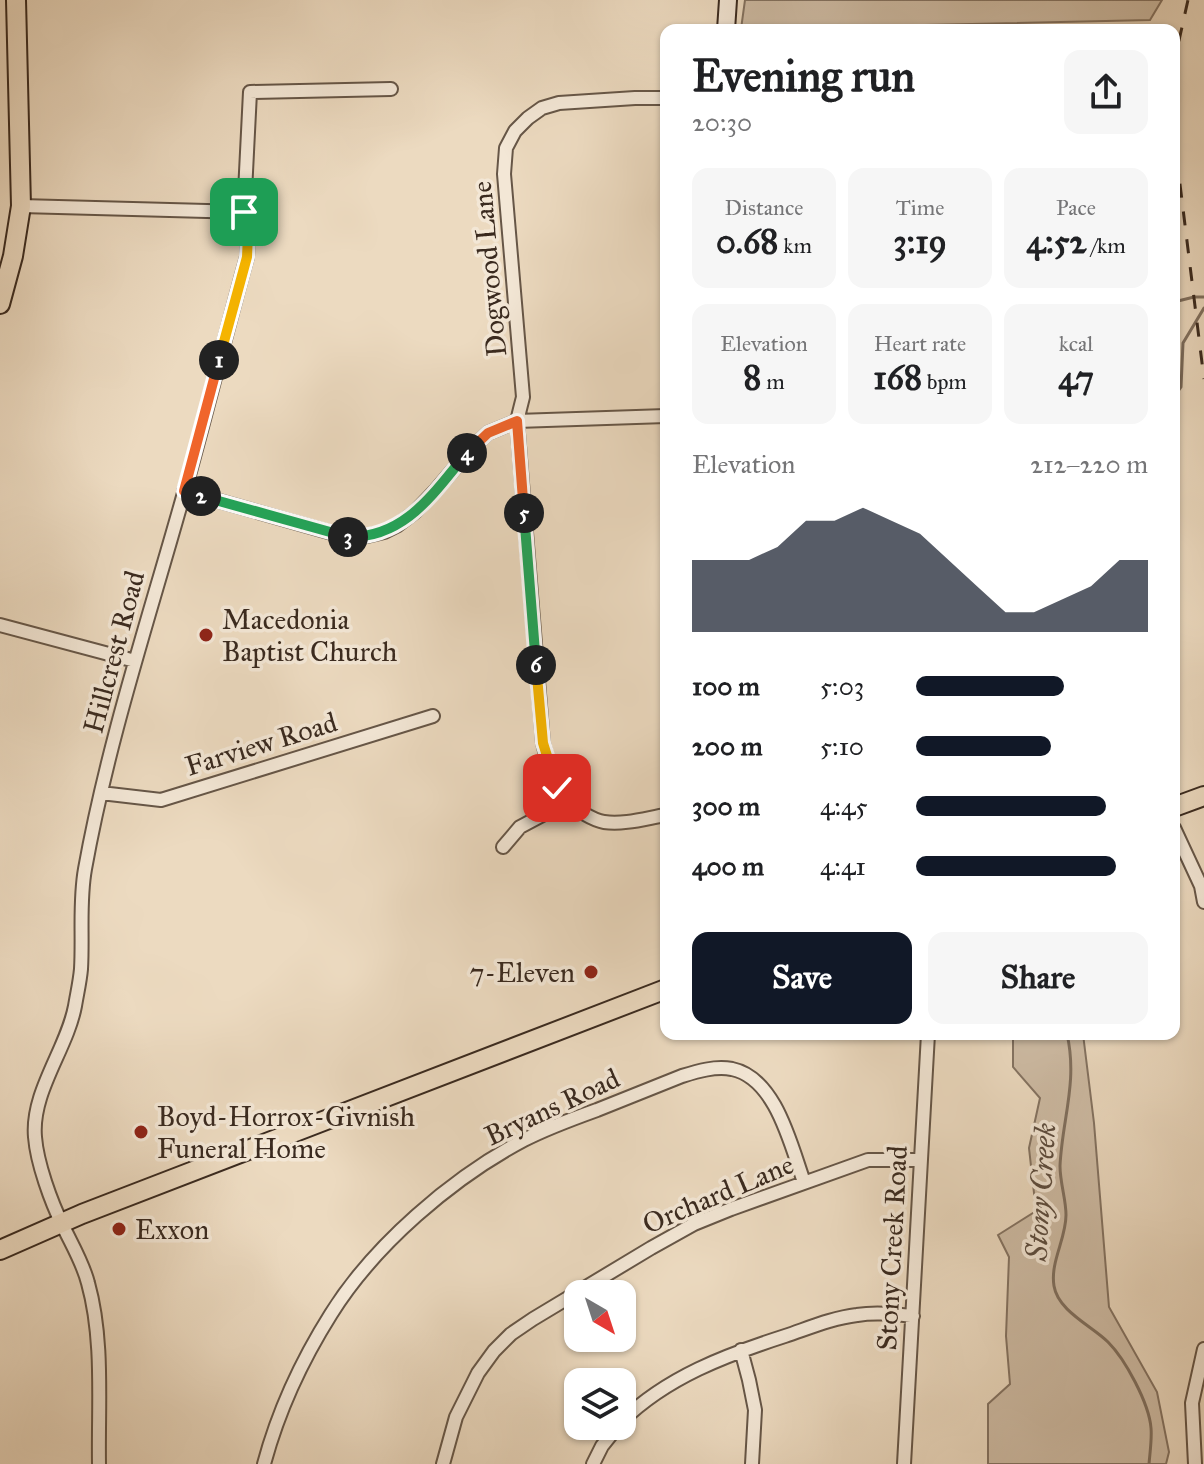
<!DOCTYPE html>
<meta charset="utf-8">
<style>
:root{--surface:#fff;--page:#f6f6f6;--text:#202124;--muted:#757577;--accent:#111827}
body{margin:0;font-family:"IM FELL Great Primer",serif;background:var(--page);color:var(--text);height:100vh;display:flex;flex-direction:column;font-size:30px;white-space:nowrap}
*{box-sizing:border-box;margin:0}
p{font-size:26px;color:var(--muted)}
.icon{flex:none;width:44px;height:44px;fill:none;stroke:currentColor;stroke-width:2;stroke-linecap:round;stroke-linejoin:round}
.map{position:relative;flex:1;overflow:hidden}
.panel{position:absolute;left:660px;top:24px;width:520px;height:1016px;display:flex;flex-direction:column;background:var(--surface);border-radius:16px;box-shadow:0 2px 6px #0004}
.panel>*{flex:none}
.needle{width:52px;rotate:141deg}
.buttons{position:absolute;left:564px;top:1280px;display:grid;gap:16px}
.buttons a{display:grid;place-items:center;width:72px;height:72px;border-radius:16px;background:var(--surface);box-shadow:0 2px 6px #0004;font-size:40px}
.pin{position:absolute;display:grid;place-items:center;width:68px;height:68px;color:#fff;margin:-34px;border-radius:16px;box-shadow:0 4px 12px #0006}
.km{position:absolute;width:40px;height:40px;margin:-20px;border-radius:50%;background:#222;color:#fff;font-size:22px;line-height:40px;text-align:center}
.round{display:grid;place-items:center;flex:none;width:84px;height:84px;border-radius:16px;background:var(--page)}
.headline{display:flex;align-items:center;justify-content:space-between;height:136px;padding:0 32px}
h1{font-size:44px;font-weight:700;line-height:60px}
.stats{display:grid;grid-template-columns:repeat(3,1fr);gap:12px;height:136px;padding:8px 32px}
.stats div{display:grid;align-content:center;border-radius:16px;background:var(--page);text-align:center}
.stats b{font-size:34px;font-weight:700}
.stats small{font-size:22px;font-weight:400}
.stats p{font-size:22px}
.chart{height:224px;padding:16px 32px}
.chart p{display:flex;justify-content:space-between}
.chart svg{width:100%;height:144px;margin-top:8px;fill:var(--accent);opacity:.7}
.cta{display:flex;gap:16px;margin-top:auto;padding:16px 32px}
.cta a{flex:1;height:92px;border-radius:16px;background:var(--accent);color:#fff;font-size:32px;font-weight:700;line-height:92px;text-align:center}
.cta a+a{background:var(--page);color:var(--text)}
ul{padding:0 32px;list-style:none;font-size:26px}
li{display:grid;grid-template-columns:128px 96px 1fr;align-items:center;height:60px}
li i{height:20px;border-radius:10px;background:var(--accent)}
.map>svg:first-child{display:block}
.green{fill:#cebca5;stroke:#847362;stroke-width:2}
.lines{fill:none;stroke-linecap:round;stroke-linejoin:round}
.stream{stroke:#80705f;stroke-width:3}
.street-casing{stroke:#665647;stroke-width:16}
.secondary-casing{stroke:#3a2a1f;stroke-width:20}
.primary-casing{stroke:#3a2a1f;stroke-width:22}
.street{stroke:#f3e7d6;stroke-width:12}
.secondary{stroke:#f3e7d6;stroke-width:16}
.primary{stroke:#ecdac0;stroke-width:18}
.rail{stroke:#3a2a1f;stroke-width:3;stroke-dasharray:14 14;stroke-linecap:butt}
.split-1-casing{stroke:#fff;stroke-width:16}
.split-2-casing{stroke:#fff;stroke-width:16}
.split-3-casing{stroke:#fff;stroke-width:16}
.split-4-casing{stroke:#fff;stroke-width:16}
.split-5-casing{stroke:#fff;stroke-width:16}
.split-6-casing{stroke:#fff;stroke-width:16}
.split-7-casing{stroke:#fff;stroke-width:16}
.split-1{stroke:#f5b400;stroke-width:10}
.split-2{stroke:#f0652b;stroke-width:10}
.split-3{stroke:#22a559;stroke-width:10}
.split-4{stroke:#22a559;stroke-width:10}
.split-5{stroke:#f0652b;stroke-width:10}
.split-6{stroke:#22a559;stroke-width:10}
.split-7{stroke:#f5b400;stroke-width:10}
.poi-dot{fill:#8f2418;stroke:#f3e7d6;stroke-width:3}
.labels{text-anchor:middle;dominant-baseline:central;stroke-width:7;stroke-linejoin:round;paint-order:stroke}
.street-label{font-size:28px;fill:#3a2a1f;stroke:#f3e7d6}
.poi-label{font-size:28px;fill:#3a2a1f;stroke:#f3e7d6;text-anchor:start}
.water-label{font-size:30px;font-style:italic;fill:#5d4d3f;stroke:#f3e7d6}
</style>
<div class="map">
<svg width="1204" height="1464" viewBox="0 0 1204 1464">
<rect width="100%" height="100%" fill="#ecdac0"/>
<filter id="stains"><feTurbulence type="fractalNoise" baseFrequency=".0025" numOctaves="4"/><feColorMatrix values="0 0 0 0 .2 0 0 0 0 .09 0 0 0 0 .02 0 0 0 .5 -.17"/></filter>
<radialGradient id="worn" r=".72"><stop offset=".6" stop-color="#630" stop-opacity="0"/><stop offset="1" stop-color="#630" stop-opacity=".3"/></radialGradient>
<!-- green -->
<path class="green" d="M745,0h417l-12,20 -409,9z
M1013,1034h70l11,89 15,184 48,85 12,60 -3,12h-178v-60l22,-20 -4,-48 3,-79 -11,-22 38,-24 -7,-63 11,-50 -27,-31z"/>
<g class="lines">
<!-- stream -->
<path class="stream" d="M1174,308l4,-7 16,-4h10
M1174,397l7,-10 2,-44 21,-35
M1067,1034c11,48 -5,86 -7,132 0,17 6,33 6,49 0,24 -16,47 -12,71 4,25 38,40 54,56 17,17 41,61 43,86 1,11 -1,24 -2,36"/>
<defs>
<path id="street" d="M666,98h-31l-76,5 -17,5 -14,10 -13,13 -9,17 -2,26 19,223 -6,24 26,322c8,31 11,50 38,69 7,4 15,9 23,10 20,3 43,-4 62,-7
M21,206l223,6
M184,491l148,42 18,4 17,-1 17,-4 14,-7 17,-13 21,-22 35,-41 17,-16 29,-12 149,-5
M0,625l135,36
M101,793l60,7 272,-84
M1174,828l27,58 3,16
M503,847l17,-20 47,-25
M741,1350l8,30 6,30 -3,54
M622,1421c45,-44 104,-66 163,-85 24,-8 47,-18 72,-21 18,-3 37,-1 56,1
M99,1464c-1,-59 5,-124 -11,-181 -5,-20 -16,-38 -25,-57 -12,-24 -26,-63 -28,-89 -4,-45 32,-88 40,-131 2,-12 5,-25 6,-37 2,-34 -2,-67 4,-100 23,-128 64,-251 99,-376 22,-78 41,-157 63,-236l1,-23 -4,-22 6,-120 141,-3
M264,1464c14,-52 38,-104 67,-150 43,-69 121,-136 193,-174 23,-12 48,-21 73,-30 28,-11 57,-23 85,-34 16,-5 33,-10 50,-7 44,9 59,77 72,113
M443,1464l13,-47 22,-44 16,-22 17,-17 22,-15 118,-71 43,-24 37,-15 137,-49h53
M593,1464l9,-18 16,-20
M904,1464l24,-430
M1195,1464l-3,-61 12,-54"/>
<path id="secondary" d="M726,30l2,-30"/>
<path id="primary" d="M0,304l13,-48 8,-50 -5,-206
M1174,807l30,-11
M0,1250l82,-36 584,-225"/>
</defs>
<!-- street casing -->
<use href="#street" class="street-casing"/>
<!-- secondary casing -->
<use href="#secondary" class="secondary-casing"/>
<!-- primary casing -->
<use href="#primary" class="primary-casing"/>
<!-- street -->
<use href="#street" class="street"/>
<!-- secondary -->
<use href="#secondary" class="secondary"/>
<!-- primary -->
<use href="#primary" class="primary"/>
<!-- rail -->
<path class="rail" d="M1174,97l4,-52 10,-45
M1174,100l2,52 28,227"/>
</g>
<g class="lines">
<defs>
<path id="split-1" d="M219,360l28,-103 1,-23 -4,-22"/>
<path id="split-2" d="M201,496l-17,-5 35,-131"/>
<path id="split-3" d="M201,496l147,41"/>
<path id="split-4" d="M348,537c58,1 86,-45 119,-84"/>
<path id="split-5" d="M467,453l21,-20 29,-12 7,92"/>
<path id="split-6" d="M524,513l12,152"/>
<path id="split-7" d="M536,665l7,78 14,45"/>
</defs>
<!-- split-1 casing -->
<use href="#split-1" class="split-1-casing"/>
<!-- split-2 casing -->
<use href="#split-2" class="split-2-casing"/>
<!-- split-3 casing -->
<use href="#split-3" class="split-3-casing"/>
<!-- split-4 casing -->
<use href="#split-4" class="split-4-casing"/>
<!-- split-5 casing -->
<use href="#split-5" class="split-5-casing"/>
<!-- split-6 casing -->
<use href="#split-6" class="split-6-casing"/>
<!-- split-7 casing -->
<use href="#split-7" class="split-7-casing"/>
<!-- split-1 -->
<use href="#split-1" class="split-1"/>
<!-- split-2 -->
<use href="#split-2" class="split-2"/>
<!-- split-3 -->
<use href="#split-3" class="split-3"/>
<!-- split-4 -->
<use href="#split-4" class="split-4"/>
<!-- split-5 -->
<use href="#split-5" class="split-5"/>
<!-- split-6 -->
<use href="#split-6" class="split-6"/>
<!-- split-7 -->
<use href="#split-7" class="split-7"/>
</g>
<!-- markers -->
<g class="poi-dot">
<circle cx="206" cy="635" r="8"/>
<circle cx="591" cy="972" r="8"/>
<circle cx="141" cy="1132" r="8"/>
<circle cx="119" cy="1229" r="8"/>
</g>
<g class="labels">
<!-- street labels -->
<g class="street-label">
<text transform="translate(489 269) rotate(-95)">Dogwood Lane</text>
<text transform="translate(114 652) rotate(-75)">Hillcrest Road</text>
<text transform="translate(261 744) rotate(-17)">Farview Road</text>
<text transform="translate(552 1107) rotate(-25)">Bryans Road</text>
<text transform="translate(718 1194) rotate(-23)">Orchard Lane</text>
<text transform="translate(892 1248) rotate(-87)">Stony Creek Road</text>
</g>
<!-- poi labels -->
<g class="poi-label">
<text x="222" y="619">Macedonia<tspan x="222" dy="32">Baptist Church</tspan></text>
<text x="575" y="972" text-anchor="end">7-Eleven</text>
<text x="157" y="1116">Boyd-Horrox-Givnish<tspan x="157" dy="32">Funeral Home</tspan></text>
<text x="135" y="1229">Exxon</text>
</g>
<!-- water labels -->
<g class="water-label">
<text transform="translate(1041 1192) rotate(-86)">Stony Creek</text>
</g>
</g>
<rect width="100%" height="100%" filter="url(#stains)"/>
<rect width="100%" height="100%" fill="url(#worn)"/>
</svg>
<div class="buttons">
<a><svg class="needle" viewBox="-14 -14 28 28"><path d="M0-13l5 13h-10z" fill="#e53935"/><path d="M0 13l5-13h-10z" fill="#757577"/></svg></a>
<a><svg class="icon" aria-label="layers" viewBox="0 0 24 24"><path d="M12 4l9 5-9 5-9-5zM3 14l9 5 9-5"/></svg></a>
</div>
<div class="pin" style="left:244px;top:212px;background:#1e9e55"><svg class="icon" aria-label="arrive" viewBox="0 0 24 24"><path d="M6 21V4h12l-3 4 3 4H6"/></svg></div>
<div class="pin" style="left:557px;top:788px;background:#d93025"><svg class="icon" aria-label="check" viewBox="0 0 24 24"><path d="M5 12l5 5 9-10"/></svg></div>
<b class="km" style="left:219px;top:360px">1</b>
<b class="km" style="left:201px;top:496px">2</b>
<b class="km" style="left:348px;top:537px">3</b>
<b class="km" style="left:467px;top:453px">4</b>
<b class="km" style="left:524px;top:513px">5</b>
<b class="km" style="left:536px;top:665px">6</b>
<section class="panel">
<div class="headline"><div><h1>Evening run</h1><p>20:30</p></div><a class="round"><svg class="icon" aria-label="share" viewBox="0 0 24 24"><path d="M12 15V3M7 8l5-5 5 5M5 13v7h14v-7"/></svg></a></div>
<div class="stats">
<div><p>Distance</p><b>0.68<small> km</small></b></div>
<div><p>Time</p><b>3:19</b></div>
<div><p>Pace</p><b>4:52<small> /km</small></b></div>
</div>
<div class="stats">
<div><p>Elevation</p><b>8<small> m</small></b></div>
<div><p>Heart rate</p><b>168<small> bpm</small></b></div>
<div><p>kcal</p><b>47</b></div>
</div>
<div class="chart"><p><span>Elevation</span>212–220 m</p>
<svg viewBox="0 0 160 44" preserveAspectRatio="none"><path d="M0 44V22L10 22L20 22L30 18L40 10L50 10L60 6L70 10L80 14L90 22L100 30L110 38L120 38L130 34L140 30L150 22L160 22V44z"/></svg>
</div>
<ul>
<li><b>100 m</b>5:03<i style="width:64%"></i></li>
<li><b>200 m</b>5:10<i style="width:58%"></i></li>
<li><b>300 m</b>4:45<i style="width:82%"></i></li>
<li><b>400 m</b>4:41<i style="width:86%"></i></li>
</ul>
<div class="cta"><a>Save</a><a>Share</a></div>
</section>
</div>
